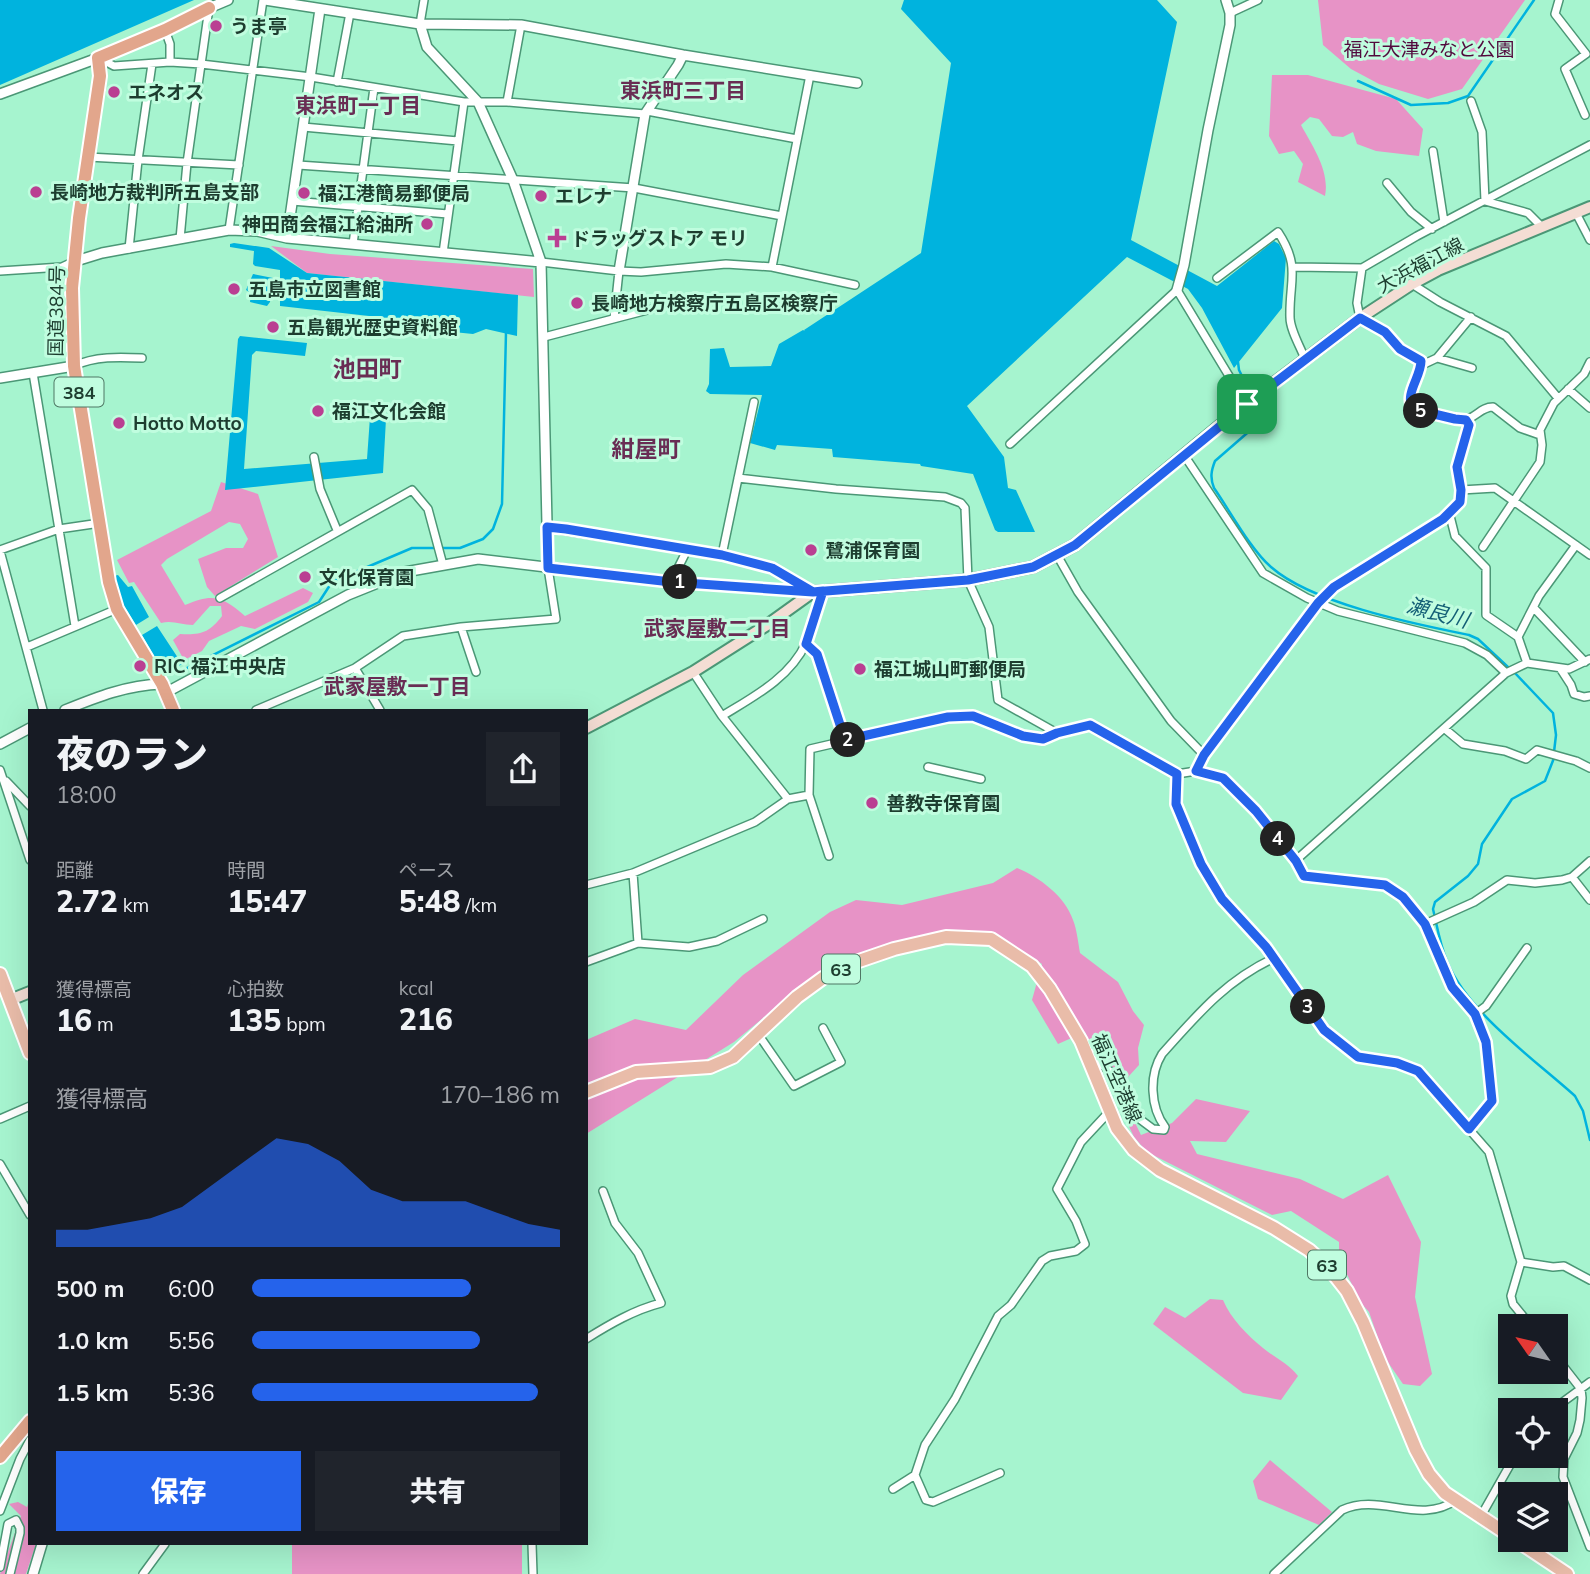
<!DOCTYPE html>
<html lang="ja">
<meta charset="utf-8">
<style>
:root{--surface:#171b24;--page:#20242c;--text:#f1f3f6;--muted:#9ea1a6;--accent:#2563eb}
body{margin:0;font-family:Mulish,"Noto Sans JP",sans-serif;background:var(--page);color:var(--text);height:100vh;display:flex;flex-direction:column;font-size:26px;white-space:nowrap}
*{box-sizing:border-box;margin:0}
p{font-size:23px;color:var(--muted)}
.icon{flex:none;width:38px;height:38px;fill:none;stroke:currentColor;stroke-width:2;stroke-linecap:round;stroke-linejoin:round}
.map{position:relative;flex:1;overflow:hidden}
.sheet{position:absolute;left:28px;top:709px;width:560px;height:836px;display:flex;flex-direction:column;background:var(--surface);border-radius:0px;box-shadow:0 7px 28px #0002}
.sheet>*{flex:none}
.needle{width:46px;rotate:304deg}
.tools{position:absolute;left:1498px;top:1314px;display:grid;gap:14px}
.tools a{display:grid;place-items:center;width:70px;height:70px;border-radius:0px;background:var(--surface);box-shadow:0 7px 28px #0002;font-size:35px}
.pin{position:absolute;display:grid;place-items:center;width:60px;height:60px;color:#fff;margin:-30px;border-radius:14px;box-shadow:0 4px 10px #0006}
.km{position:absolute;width:35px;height:35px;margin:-18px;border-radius:50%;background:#222;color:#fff;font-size:19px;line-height:35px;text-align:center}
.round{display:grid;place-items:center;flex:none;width:74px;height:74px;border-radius:0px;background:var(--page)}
.head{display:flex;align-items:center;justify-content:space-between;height:119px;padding:0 28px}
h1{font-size:38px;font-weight:800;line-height:52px}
.figures{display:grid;grid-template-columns:repeat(3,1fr);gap:10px;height:119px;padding:7px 28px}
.figures div{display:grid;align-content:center}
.figures b{font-size:30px;font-weight:800}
.figures small{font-size:19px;font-weight:400}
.figures p{font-size:19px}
.chart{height:196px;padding:14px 28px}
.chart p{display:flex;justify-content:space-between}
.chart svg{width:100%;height:126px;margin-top:7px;fill:var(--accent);opacity:.7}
.action{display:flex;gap:14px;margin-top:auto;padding:14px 28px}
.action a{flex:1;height:80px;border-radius:0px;background:var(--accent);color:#fff;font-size:28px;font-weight:800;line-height:80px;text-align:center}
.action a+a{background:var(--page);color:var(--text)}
ul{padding:0 28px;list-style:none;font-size:23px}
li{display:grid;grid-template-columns:112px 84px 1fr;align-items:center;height:52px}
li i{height:18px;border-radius:9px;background:var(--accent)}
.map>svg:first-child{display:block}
.green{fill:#e793c6}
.water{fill:#00b3de}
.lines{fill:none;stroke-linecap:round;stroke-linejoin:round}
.stream{stroke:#00b3de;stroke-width:2.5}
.minor-casing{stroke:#4b9776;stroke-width:10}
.tertiary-casing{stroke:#4b9776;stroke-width:12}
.secondary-casing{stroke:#4b9776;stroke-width:14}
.primary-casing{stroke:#fff;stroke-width:16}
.trunk-casing{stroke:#fff;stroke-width:16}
.minor{stroke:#fff;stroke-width:7}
.tertiary{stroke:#fff;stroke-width:9}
.secondary{stroke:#f4ddd4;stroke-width:10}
.primary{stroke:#e9bca9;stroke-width:12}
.trunk{stroke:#e2a68c;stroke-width:12}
.route-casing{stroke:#fff;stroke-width:14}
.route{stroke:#2563eb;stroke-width:9}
.poi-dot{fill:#ba3f92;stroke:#c0fddf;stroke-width:2.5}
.labels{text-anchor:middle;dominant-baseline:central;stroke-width:6;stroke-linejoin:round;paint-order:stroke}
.shield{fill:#c0fddf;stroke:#4e7764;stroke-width:2}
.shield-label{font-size:18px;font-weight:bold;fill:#1d3d2f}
.poi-label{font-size:19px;font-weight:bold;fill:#1d3d2f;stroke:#c0fddf;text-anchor:start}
.park-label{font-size:19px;fill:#52093d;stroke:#c0fddf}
.street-label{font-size:19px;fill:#1d3d2f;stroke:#c0fddf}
.neighbourhood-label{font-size:21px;font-weight:bold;fill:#692d54;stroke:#c0fddf}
.water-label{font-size:21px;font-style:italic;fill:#135f76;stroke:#c0fddf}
.quarter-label{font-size:23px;font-weight:bold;fill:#692d54;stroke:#c0fddf}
</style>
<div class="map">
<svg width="1590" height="1574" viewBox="0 0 1590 1574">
<rect width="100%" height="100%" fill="#a6f4cf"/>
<!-- green -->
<path class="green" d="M1318,0h207l-63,89 -34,10 -49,-15 -28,-15 -28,-24z
M1272,75h36l88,24 27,30 -4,27 -43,-5 -19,-7 -4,-12 -10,5 -11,-1 -13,-17 -9,-2 -9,8c12,22 29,46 24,71l-27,-14 5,-18 -9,-13 -15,3 -10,-18z
M271,246l59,8 203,15 1,28 -227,-24z
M221,482l37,12 20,63 -63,39 -8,-9 -9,-28 28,-11h17l5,-9 -8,-15 -11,-2 -62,37 -6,6 24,40c28,-12 37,-9 60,11l58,-28 10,5 -5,9 -53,27 -14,-3 -32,15 -7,10 -18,9 -11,-20 7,-6c21,1 29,-1 42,-18l-1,-10h-11l-17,19c-12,0 -20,-5 -32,-2l-27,-41 -5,1 -12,-23 94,-49z
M1017,868c22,9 48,28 56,52 4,10 5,22 7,33l38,29 15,29 11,14 -6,23 1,17 -21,23 23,47 31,-12 24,-24 54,12 -24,31 -36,-1 7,13 103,25 43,20 45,-24 33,67 -6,55 17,77 -12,12 -17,-2 -18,-26 -16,-46 -8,-9 -22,-45v-16l-48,-31 -19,4 -125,-63 -13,-15 -49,-105 -27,12 -26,-44 10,-36 -50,-32 -112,16 -65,27 -81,67 -148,92v-94l49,-21 51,11 57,-55 87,-63 26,-12 46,5 91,-22z
M1210,1299l13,1c8,19 24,35 40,48 12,10 25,15 35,28l-17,24 -38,-7 -90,-69 12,-17 20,11z
M1270,1460l62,52 -13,13 -61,-26 -5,-18z
M30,1497v47h6l-10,30h-26l21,-58 -12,-12 9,-2 9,5z
M292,1544h230v30h-230z"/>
<!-- water -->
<path class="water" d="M0,0h194l-194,85z
M904,0h253l20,22 -46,218 86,46 57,-45 5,3 7,14 -4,50 -48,60 -32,-60 -14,-19 -61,-32 -160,149 37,51 4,31 8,2 19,42h-37l-3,-2 -22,-56 -52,-8 -1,-2 -87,-7 -1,-8 -55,-4 -2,5 -25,-7 12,-48 -52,-1 -4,-3 3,-7 1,-35 14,-1 6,19 41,-1 8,-22 24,-14 2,1 -1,-1 117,-77 30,-190 -50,-54z
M234,243l35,5 38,25 211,22 -1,41 -31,-7 -13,5 -89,-9v-5l-6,-3 -98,-11v-36l-25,-4 -2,-2 1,-13 -24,-4v-3z
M253,274l20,4 -3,24 -3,4 -17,-4 1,-9 -5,-3z
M240,336l67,7 -2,13 -49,-5 -4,4 -8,114 123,-10 3,-42 16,2 -3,54 -158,17 13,-151z
M118,575l10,12 4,-1 17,31 -13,8 -18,-29 -4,-20z
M157,626l25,38 -17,11 -23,-40z"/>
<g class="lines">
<!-- stream -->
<path class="stream" d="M1358,81l53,24 37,-2 20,-7 66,-96
M1238,362l1,8 12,24
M1254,400l7,13v8l-46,40c-4,10 -5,17 -1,27 16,23 37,62 57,79 42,37 144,57 198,68l9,4 31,29
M174,669l7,2 138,-69 13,-20 80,-34h48l23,-9 10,-10 9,-25 4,-172
M1514,672l39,41 3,22 -2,17
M1554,758l-9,23 -33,18 -30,45 -4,20 -10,12 -33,26 -2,7c4,17 7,36 14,52 19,50 88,99 128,135l8,15 7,29"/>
<defs>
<path id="minor" d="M1559,0l-4,14 31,40 -21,15 20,46
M1230,13l28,-13
M420,24l4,-24
M165,30l5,14v18
M99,58l15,8 56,-4 31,2 110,13 153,25h43l138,12
M337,82l13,-69
M1471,101l11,31 3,69 43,12 14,14
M507,102l14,-77
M647,111l150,28
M303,127l155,14
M1433,151l11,71
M88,157l151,8
M298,165l336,23 148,28
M1387,183l24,29 21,17
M292,201l156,13
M1576,213l14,27
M229,230l34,-230
M180,239l7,-76 22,-155
M353,244l21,-156
M129,249l9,-89 14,-96
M443,253l21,-151
M541,262l78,9 22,1 85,-8 46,3 83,18
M772,267l38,-192
M1294,267l68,1
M0,271l62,-4 13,-6
M1217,278l61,-46c23,35 11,48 12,85 0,13 10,29 15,42
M1412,284l28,18 66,34 52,62
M614,318l5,-47
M544,337l115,-30
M1437,358l35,10
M1422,365l15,-7 34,-41
M74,366c21,-10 45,-9 68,-8
M33,373l42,253
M1568,389l22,19
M1540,435l-20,-7 -27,-21c-11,0 -15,8 -25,12 -11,4 -43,-6 -55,-10l-3,-10 12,-34 -1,-4 -21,-12 -15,-17 -25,-14 -3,-15 5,-35 55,-32 173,-91
M1010,444l167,-154 69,114
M1184,455l79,118 44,25 31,13 127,32 22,12 19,18
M314,457l6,32 17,41
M738,478l98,11 109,8 16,6 4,5 3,72 21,47 9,73 59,33
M1461,490l34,-2 95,67
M1449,512l6,24 31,32v47l32,22 9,26
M547,528l175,27 50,13 40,24
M1483,547l57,-85 2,-17 -2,-15 14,-27 30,-29 6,-12
M0,550l59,-21 41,-6
M0,551l43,159
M722,555l32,-153
M1057,555l21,37 93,129 33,34
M671,582l17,-34
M220,598l192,-108 16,19 15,56
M1534,608l51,54
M461,627l15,45
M1518,637l21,-41 37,-51
M806,644l11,10 28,86
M27,647l90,-38
M355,668l25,42
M1560,668l11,17 3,9 10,3 6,-1
M693,672l29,44 66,83
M256,710l99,-42 48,-32 58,-9 95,-8 -8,-51
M722,716c31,-19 68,-38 84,-73 8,-16 11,-35 17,-52
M1445,729l18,15 42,7 21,8 11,-9 39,11 14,7
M928,767l53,12
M0,770l30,90
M1196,771l27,7 33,33 39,50 9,15 81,9 18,12 22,27 27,63 23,27 11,28 6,59 -23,28
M1177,774l-1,30 25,60 21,35 44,48 58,83 34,27 39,6 21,8 71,81 32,110 -10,34 2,8 18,22
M6,781l24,25
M829,856l-20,-61 1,-46 138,-32 25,-1 50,20 20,3 14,-6 33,-8 87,49 19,-3 8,-16 31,-42 83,-110 16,-16 109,-68 17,-17 1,-12 -4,-23 12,-42 -2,-5
M1295,861l211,-188 21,-10 42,6 21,-10
M633,873l5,70
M1572,877l18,23
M586,885l47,-12 122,-51 33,-23 21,-4
M1425,924l49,-22 33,-22 28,3 27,-3 10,-3 18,-16
M586,962l52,-19 51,4 28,-6 46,-22
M1475,1014l11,-8 41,-58
M758,1034l36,52 47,-24 -18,-34
M1088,1050l14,15 18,14 21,41 12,9 11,1 1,-3c-15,-20 -16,-52 -3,-73 35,-39 63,-73 112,-96
M0,1119l30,-13
M0,1164l30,51
M1521,1262l32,5 11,-1 26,14
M586,1339c24,-15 48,-29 75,-36l-23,-50 -23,-30 -12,-32
M1556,1357l25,32 1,9 -2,22 -3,13 -13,26 -1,18 27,70
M1552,1410l38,-28
M915,1475l11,25 7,2 67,-29
M893,1489l22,-14 10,-30 30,-46 43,-83 13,-11 31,-44 8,-5 26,-5 9,-7 -9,-23 -19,-32 24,-47 28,-30
M0,1511l20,-52 10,-19
M1481,1516l34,-60
M532,1544l1,30
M0,1567l8,-43 8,-4 4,8v5l-10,41
M143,1574l22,-30
M1274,1574l68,-64c38,-18 77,16 114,-10"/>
<path id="tertiary" d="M265,0l155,24 101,1 162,30 174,28
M209,8l19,-8
M420,24l7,23 51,55 35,78 28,82 7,306
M0,94l98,-36
M287,238l33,-229
M76,261l26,-8 127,-23 28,1 30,7 254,24
M619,271l26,-157 33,-49 5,-10
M1177,290l7,-25 24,-135 22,-105v-12l-4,-13
M0,378l74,-12
M167,692l181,-97 57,-23 73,-13 193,23 142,10
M65,710c32,-13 62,-25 97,-26
M0,744l30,-16
M33,1574l9,-30"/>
<path id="secondary" d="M586,728l107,-56 74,-47 46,-33 155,-12 65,-13 42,-22 171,-141 114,-86 52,-34 26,-14 152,-63
M10,1000l20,-8"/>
<path id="primary" d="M0,974l30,79
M586,1092l50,-20 74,-5 23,-10 64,-60 26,-19 33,-16 38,-13 52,-12 45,2 41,27 18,23 31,52 36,87 17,22 26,20 114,58 35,22 20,18 18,23 16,31 53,128 13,24 16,19 65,43
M1516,1540l51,34"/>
<path id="trunk" d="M173,710l-11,-26 -45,-75 -8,-27 -35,-216 -2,-78 7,-70 21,-142 -2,-18 67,-28 44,-22
M0,1457l30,-36"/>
</defs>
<!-- minor casing -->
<use href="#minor" class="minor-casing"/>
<!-- tertiary casing -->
<use href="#tertiary" class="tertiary-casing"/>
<!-- secondary casing -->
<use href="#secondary" class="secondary-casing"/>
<!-- primary casing -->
<use href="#primary" class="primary-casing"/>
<!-- trunk casing -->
<use href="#trunk" class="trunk-casing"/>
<!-- minor -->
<use href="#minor" class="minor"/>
<!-- tertiary -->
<use href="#tertiary" class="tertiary"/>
<!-- secondary -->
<use href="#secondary" class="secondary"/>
<!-- primary -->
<use href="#primary" class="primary"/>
<!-- trunk -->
<use href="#trunk" class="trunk"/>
</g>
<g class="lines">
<defs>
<path id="route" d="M1247,404l-172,141 -42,22 -65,13 -155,12 -142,-10 -123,-14 -1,-41 19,2 156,26 50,13 41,24 10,-1 -17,53 11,10 28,86 103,-23 25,-1 50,20 20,3 14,-6 33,-8 87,49 -1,30 25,60 21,35 44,48 58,83 34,27 39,6 21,8 51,58 23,-28 -6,-59 -11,-28 -23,-27 -27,-63 -22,-27 -18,-12 -81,-9 -8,-15 -40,-50 -33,-33 -27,-7 8,-16 114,-152 16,-16 109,-68 17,-17 1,-12 -4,-23 12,-42 -3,-5 -11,-1 -42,-10c-9,-15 8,-32 8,-48l-21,-12 -15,-17 -25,-14 -113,86"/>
</defs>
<!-- route casing -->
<use href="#route" class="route-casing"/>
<!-- route -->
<use href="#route" class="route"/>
</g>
<!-- markers -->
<g class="poi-dot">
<circle cx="216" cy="26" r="7"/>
<circle cx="114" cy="92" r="7"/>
<circle cx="36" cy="192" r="7"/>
<circle cx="304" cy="193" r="7"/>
<circle cx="541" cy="196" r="7"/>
<circle cx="427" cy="224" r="7"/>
<path d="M553.5 227.5h7v7h7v7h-7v7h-7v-7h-7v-7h7z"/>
<circle cx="234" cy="289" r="7"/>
<circle cx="577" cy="303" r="7"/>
<circle cx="273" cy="327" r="7"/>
<circle cx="318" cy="411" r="7"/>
<circle cx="119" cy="423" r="7"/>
<circle cx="811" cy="550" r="7"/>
<circle cx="305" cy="577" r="7"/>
<circle cx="140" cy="666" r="7"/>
<circle cx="860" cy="669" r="7"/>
<circle cx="872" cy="803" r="7"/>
</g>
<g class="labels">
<!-- shield labels -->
<g class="shield">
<rect x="54.5" y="377.5" width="49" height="29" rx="5"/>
<rect x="822" y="954.5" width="38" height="29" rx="5"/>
<rect x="1308" y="1250.5" width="38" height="29" rx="5"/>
</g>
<g class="shield-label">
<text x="79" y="392">384</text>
<text x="841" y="969">63</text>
<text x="1327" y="1265">63</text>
</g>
<!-- poi labels -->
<g class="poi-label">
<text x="230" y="26">うま亭</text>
<text x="128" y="92">エネオス</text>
<text x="50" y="192">長崎地方裁判所五島支部</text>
<text x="318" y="193">福江港簡易郵便局</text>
<text x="555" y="196">エレナ</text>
<text x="413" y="224" text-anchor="end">神田商会福江給油所</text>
<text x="571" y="238">ドラッグストア モリ</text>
<text x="248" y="289">五島市立図書館</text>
<text x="591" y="303">長崎地方検察庁五島区検察庁</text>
<text x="287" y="327">五島観光歴史資料館</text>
<text x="332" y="411">福江文化会館</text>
<text x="133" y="423">Hotto Motto</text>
<text x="825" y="550">鷺浦保育園</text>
<text x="319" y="577">文化保育園</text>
<text x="154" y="666">RIC 福江中央店</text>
<text x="874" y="669">福江城山町郵便局</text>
<text x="886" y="803">善教寺保育園</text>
</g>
<!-- park labels -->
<g class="park-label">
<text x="1429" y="49">福江大津みなと公園</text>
</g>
<!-- street labels -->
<g class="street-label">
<text transform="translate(1420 265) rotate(-28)">大浜福江線</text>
<text transform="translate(56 311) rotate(-89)">国道384号</text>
<text transform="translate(1117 1078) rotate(66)">福江空港線</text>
</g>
<!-- neighbourhood labels -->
<g class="neighbourhood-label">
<text x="683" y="90">東浜町三丁目</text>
<text x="358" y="105">東浜町一丁目</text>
<text x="717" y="628">武家屋敷二丁目</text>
<text x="397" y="686">武家屋敷一丁目</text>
</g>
<!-- water labels -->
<g class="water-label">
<text transform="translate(1438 612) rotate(15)">瀬良川</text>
</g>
<!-- quarter labels -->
<g class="quarter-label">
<text x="367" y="368">池田町</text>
<text x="646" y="448">紺屋町</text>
</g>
</g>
</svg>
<div class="tools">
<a><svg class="needle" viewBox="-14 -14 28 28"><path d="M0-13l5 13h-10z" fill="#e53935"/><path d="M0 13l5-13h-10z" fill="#9ea1a6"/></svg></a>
<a><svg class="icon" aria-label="locate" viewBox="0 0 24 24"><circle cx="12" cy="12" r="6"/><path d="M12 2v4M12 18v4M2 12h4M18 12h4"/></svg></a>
<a><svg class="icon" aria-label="layers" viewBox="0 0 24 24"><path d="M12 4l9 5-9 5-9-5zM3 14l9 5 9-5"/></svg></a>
</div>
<div class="pin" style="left:1247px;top:404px;background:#1e9e55"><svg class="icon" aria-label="arrive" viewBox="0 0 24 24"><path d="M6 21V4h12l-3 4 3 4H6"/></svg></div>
<b class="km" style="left:680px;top:582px">1</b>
<b class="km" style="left:848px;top:740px">2</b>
<b class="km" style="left:1308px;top:1007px">3</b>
<b class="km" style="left:1278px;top:839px">4</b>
<b class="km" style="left:1421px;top:411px">5</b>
<section class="sheet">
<div class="head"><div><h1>夜のラン</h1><p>18:00</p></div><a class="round"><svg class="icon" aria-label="share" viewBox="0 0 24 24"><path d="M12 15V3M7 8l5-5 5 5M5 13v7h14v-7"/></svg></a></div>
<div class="figures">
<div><p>距離</p><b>2.72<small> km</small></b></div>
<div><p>時間</p><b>15:47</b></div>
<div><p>ペース</p><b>5:48<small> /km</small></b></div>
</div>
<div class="figures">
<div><p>獲得標高</p><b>16<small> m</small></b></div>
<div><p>心拍数</p><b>135<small> bpm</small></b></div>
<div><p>kcal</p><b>216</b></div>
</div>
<div class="chart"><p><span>獲得標高</span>170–186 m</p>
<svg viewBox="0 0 160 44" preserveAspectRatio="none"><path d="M0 44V38L10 38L20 36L30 34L40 30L50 22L60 14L70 6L80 8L90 14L100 24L110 28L120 28L130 28L140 32L150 36L160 38V44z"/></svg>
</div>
<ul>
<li><b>500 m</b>6:00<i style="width:71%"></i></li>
<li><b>1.0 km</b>5:56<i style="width:74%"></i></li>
<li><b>1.5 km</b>5:36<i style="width:93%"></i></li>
</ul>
<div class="action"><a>保存</a><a>共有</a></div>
</section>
</div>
